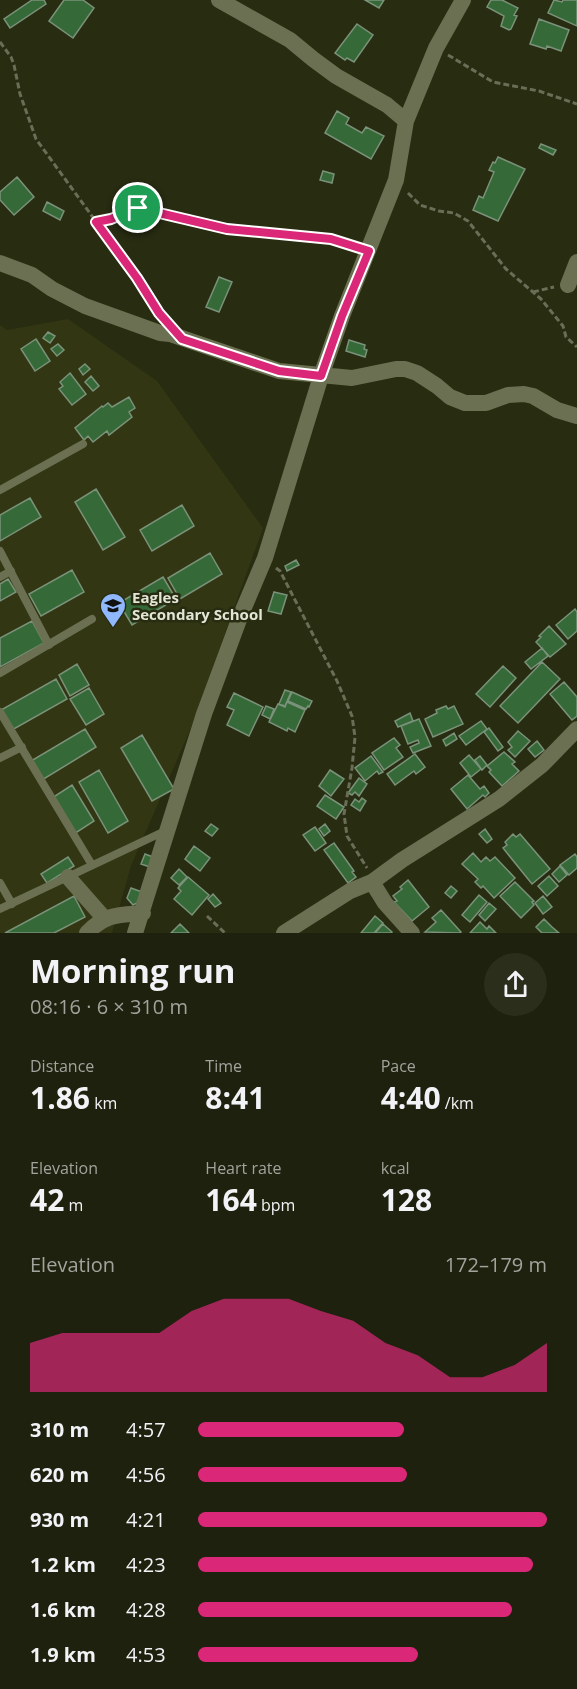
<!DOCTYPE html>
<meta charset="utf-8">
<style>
:root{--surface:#1e210d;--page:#2b2e1b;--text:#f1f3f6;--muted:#a1a39d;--accent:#db2777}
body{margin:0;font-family:"Open Sans",sans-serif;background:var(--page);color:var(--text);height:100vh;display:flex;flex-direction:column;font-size:22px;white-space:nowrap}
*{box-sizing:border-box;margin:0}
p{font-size:20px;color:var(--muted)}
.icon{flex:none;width:33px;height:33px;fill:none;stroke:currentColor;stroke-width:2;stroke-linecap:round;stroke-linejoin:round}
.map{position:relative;height:933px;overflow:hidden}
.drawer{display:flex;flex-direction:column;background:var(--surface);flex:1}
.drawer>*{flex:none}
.pin{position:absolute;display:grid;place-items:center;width:51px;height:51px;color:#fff;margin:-26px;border:3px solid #fff;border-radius:50%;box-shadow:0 2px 6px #0007}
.round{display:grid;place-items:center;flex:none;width:63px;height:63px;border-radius:32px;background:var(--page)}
.headline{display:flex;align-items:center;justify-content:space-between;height:102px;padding:0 30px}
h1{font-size:33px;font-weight:700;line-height:45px}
.stats{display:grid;grid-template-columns:repeat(3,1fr);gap:9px;height:102px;padding:6px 30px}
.stats div{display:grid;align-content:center}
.stats b{font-size:30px;font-weight:700}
.stats small{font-size:16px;font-weight:400}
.stats p{font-size:16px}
.chart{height:168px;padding:12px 30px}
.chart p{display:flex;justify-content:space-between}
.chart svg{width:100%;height:108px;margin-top:6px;fill:var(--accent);opacity:.7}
ul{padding:0 30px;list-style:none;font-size:20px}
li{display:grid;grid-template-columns:96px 72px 1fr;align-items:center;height:45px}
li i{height:15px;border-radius:8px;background:var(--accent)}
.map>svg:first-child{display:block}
.built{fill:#323613}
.building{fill:#366938;stroke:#7b927a;stroke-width:1.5}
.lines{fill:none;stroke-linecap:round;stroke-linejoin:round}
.path{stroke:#6a6e56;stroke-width:3;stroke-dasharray:6 3;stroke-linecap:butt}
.lane{stroke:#6b7052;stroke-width:8}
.street{stroke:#6b7052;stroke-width:16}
.route-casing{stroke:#fff;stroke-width:12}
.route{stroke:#db2777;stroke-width:8}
.labels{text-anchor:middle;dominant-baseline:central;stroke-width:5;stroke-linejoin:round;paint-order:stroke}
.poi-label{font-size:15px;font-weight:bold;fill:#e3e6d6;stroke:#282c11;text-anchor:start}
</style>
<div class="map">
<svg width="577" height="933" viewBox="0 0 577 933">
<rect width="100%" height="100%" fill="#282c11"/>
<!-- built -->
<path class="built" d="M68,319l89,62 106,147 -73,202 -59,136 -19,67h-112v-608l7,5z"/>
<!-- building -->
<path class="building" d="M32,0h12l2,4 -36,24 -6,-9z
M64,0h19l11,8 -21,30 -24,-17z
M365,0h19l-5,8z
M491,0h11l16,8 -4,7 3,1 -6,13 -2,1 -8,-4 3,-10 -17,-9z
M554,0l8,2 1,-2h14v26l-29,-13z
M539,19l30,11 -8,21 -14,-5 -1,3 -16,-5z
M357,24l16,11 -19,27 -7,-4 -2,2 -10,-7z
M337,111l12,7 -3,6 16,9 4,-6 18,9 -13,23 -46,-26z
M541,144l15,6 -3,5 -14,-7z
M498,157l27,12 -27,52 -25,-11 6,-14 4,2 11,-26 -5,-2 4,-8 2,1z
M323,171l11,3 -2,9 -12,-3z
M17,177l17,20 -20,18 -14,-15v-8z
M47,202l17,9 -4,9 -17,-9z
M219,277l13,5 -13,30 -13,-5z
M48,332l7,4 -5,7 -7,-5z
M36,339l14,22 -15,10 -14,-22z
M349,340l16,5 -1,4 3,1 -2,7 -19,-6z
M58,344l6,6 -7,6 -6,-7z
M85,364l5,5 -7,6 -4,-6z
M70,373l16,21 -14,11 -13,-16 4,-3 -3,-4z
M91,376l8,10 -6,5 -8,-9z
M129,397l6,11 -6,4 3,5 -23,18 -2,-4 -14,11 -5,-6 -4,4 -9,-12 27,-22 1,1 5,-4 4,4z
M96,489l29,48 -22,13 -28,-48z
M30,498l11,19 -41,24v-26z
M182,505l12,21 -42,25 -12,-21z
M210,553l12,21 -42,25 -12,-21z
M296,560l3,5 -12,6 -2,-5z
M72,570l12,22 -43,24 -12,-22z
M163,577l13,22 -44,26 -13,-22z
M8,579l8,13 -16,9v-17z
M274,592l13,3 -6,19 -13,-3z
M575,609l2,3v19l-9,8 -12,-14z
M32,621l12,22 -44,24v-29z
M549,626l17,18 -16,13 -14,-15 5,-5 -2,-1z
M542,648l6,8 -17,13 -6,-7z
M542,662l18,17 -42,44 -18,-17z
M77,664l12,21 -19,11 -11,-21z
M503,666l13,12 -26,29 -14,-13z
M56,679l11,20 -55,31 -11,-20z
M564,682l13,15v19l-5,4 -22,-26z
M89,688l15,26 -18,11 -16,-26z
M285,690l6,2 -6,14 -6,-2z
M292,692l20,9 -3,6 -1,-1 -2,3 -18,-8z
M234,693l29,14 -14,29 -22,-11 7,-15 -7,-3z
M287,702l18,8 -10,22 -7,-4 -1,3 -18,-9 9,-18 7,3z
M266,706l8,3 -4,10 -8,-4z
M446,706l2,3 6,-3 9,18 -30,13 -8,-18 12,-6 -1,-3z
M410,713l3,8 -15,6 -3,-6z
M419,719l12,27 -18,7 -3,-6 9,-4 -1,-3 -10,4 -7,-18z
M481,721l6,8 -21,16 -7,-9z
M489,728l14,19 -5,4 -14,-19z
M85,729l11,18 -54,33 -11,-19z
M518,731l12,10 -15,16 -7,-7 4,-3 -4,-5z
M454,733l3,6 -11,7 -3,-6z
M142,735l32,54 -22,12 -31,-53z
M394,738l6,7 -4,3 7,9 -19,13 -12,-17z
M537,741l7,9 -9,7 -7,-8z
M504,752l11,10 -3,2 7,7 -17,15 -13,-14 2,-2 -4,-4z
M415,754l10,13 -9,7 -2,-3 -19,14 -8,-11z
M469,755l12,14 -10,8 -11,-14z
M371,756l12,16 -4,2 -2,-3 -12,10 -10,-13z
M480,756l7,9 -5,5 -7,-10z
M99,770l29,51 -20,12 -29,-51z
M330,770l14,9 -13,17 -12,-10z
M468,775l12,14 4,-3 5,7 -4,4 -2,-2 -16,14 -16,-20z
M359,778l8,6 -8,12 -4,-4 -3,3 -4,-2z
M72,785l22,36 -20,13 -22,-36z
M325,795l19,12 -8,12 -19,-13z
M362,798l4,3 -6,10 -9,-6 4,-6 4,3z
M211,824l7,5 -6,7 -7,-5z
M325,824l5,7 -6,5 -5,-7z
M315,827l11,16 -11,8 -12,-16z
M485,829l7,10 -5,4 -8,-9z
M513,834l3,3 4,-3 30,35 -18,15 -29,-36 4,-3 -2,-3z
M334,843l20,28 -2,1 4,5 -8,6 -24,-33z
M194,846l16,12 -10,13 -15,-12z
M473,853l8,9 5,-5 4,4 5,-4 20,21 -21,20 -11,-12 -2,2 -6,-6 3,-3 -16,-15z
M145,854l8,3 -3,10 -9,-3z
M575,854l2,3v11l-8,7 -9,-10z
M68,857l6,9 -27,17 -6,-9z
M560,866l7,9 -8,7 -7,-8z
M179,869l8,8 -8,8 -8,-7z
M549,876l9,10 -11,10 -9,-10z
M188,877l21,18 -17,20 -18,-16 7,-8 -3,-3z
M408,880l21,27 -17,14 -18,-19 3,-1 -4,-5 9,-7 -2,-2z
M515,882l19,19 -2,1 2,3 -13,13 -21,-22z
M451,886l6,5 -6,7 -6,-5z
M131,888l11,4 -3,10 -6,3 -6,-7z
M213,894l8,9 -6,4 -7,-8z
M479,895l8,7 -17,20 -8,-7z
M74,896l11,21 -31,16h-49z
M543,896l9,11 -9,7 -8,-11z
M489,903l7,6 -11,12 -6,-6z
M441,910l20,22 -2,1 -34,-1 11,-10 -4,-4z
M375,916l8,7 -9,10h-13z
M544,919l8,8 7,6h-17l-6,-6z
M480,922l7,7 2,-3 7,7h-26z
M180,924l9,9h-18z
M383,924l9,8 -1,1h-16z"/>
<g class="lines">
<!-- path -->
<path class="path" d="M0,42l11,15 3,8 6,29 16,45 101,139 24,38
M448,55l45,27 46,9 38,13
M408,193l12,12 19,6 15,2 14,8 38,48 35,30 22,27 3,11 11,10
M96,222l15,-3 26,-11 90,21 104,10 23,7
M533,292l21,-5
M276,568l4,3 57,110 15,35 3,21 -3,31 -8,46 3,22 20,32
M207,916l18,17"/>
<!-- lane -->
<path class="lane" d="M0,490l83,-46
M0,551l49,94
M0,577l11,-6
M0,673l92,-54
M0,712l92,153
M0,758l22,-11
M0,883l12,21
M0,909l165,-78"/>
<!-- street -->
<path class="street" d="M219,0l71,40 23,19 23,17 51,29 19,16
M0,263l32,12 20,14 33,17 75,27 10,1 109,37 73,7 44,-9h9l12,4 20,13 13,11 15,6h21l22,-8 16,-1 9,2 24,14 20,6
M568,285l9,-23
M68,877l36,41
M372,882l13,21 27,30
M87,933c18,-19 30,-18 56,-20
M135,933l69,-219 36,-97 25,-59 56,-182 21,-60 54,-136 10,-59 30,-73 27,-48
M284,933l66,-42 22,-9 30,-22 97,-61 43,-34 35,-36"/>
</g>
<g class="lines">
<defs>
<path id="route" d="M138,208l89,21 104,10 38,12 -27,65 -21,60 -42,-5 -97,-32 -23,-26 -22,-35 -41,-56 15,-3z"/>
</defs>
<!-- route casing -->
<use href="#route" class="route-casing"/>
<!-- route -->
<use href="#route" class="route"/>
</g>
<!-- icons -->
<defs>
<symbol id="school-pin" viewBox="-11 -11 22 30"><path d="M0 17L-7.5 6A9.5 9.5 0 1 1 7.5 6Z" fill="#8fb8fd" stroke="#282c11"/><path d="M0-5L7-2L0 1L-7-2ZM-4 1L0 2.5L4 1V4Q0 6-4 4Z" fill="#111"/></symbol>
</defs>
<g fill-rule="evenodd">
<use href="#school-pin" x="98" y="591" width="30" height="40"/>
</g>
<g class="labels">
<!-- poi labels -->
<g class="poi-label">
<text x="132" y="597">Eagles<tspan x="132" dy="17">Secondary School</tspan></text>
</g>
</g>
</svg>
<div class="pin" style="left:138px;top:208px;background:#1e9e55"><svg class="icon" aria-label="arrive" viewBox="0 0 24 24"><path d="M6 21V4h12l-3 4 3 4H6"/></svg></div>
</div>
<section class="drawer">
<div class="headline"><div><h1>Morning run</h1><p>08:16 · 6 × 310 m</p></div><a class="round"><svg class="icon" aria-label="share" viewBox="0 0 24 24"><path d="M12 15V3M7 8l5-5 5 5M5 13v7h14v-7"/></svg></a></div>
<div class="stats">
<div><p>Distance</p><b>1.86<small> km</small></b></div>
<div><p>Time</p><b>8:41</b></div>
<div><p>Pace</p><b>4:40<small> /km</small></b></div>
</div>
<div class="stats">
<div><p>Elevation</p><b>42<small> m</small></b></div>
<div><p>Heart rate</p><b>164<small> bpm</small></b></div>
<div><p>kcal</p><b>128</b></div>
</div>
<div class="chart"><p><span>Elevation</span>172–179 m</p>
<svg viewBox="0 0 160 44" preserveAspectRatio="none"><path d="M0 44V24L10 20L20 20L30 20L40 20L50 11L60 6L70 6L80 6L90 11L100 15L110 24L120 29L130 38L140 38L150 33L160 24V44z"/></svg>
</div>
<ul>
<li><b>310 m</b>4:57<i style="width:59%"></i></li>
<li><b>620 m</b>4:56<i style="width:60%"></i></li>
<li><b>930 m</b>4:21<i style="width:100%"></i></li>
<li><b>1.2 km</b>4:23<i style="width:96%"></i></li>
<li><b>1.6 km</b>4:28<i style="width:90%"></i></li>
<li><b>1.9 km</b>4:53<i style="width:63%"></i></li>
</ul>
</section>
